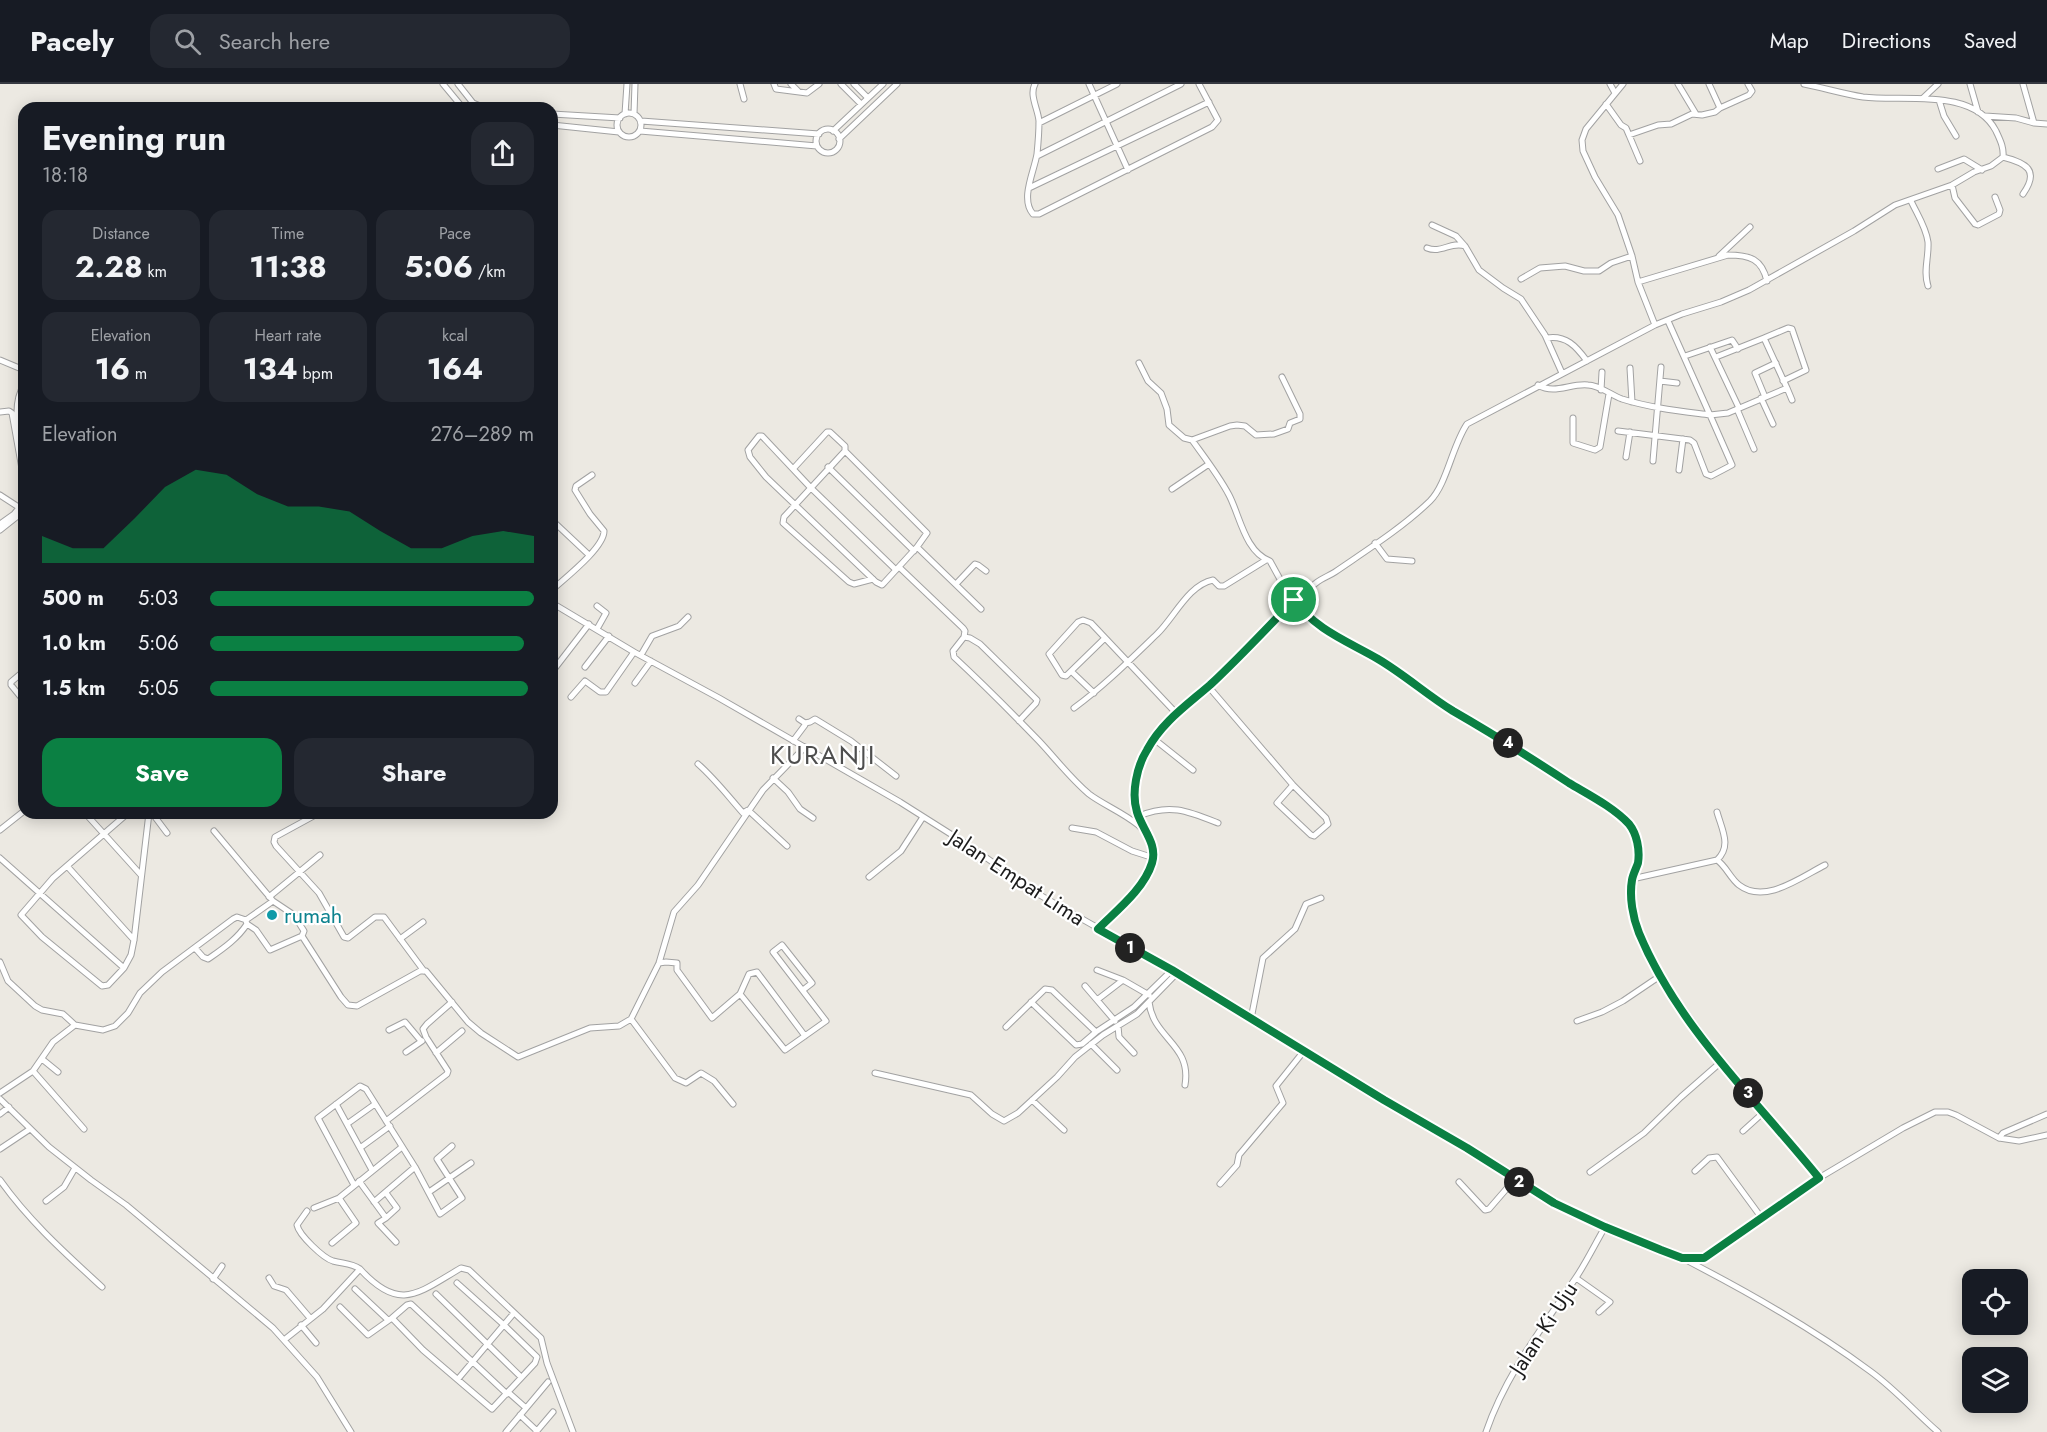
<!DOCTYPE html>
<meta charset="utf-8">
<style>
:root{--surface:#171b24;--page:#242831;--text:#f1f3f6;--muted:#9ea1a6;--line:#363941;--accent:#0b8043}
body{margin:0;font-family:Jost,sans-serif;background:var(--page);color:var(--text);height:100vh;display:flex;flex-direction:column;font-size:22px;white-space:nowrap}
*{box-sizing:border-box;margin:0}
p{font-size:20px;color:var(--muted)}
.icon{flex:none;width:33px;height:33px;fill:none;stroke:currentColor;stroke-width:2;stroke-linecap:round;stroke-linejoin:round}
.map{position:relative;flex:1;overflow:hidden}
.panel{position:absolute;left:18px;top:18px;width:540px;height:717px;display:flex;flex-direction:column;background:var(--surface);border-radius:18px;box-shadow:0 3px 15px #0003}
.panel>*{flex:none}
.fabs{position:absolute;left:1962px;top:1185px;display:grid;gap:12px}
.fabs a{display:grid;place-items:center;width:66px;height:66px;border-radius:12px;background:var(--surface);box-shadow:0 3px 15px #0003;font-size:30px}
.pin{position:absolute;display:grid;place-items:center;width:51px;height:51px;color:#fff;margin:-26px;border:3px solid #fff;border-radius:50%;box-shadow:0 2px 6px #0007}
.km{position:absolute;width:30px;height:30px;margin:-15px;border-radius:50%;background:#222;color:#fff;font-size:16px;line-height:30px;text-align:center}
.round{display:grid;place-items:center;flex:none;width:63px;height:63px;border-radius:18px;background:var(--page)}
.headline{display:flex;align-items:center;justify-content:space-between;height:102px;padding:0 24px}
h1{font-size:33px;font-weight:700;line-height:45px}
.stats{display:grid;grid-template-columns:repeat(3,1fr);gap:9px;height:102px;padding:6px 24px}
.stats div{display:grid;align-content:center;border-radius:15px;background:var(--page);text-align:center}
.stats b{font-size:30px;font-weight:700}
.stats small{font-size:16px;font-weight:400}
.stats p{font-size:16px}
.chart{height:168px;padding:12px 24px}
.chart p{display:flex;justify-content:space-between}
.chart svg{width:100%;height:108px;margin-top:6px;fill:var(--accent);opacity:.7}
.action{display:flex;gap:12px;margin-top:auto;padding:12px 24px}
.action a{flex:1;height:69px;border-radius:18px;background:var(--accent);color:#fff;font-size:24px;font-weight:700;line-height:69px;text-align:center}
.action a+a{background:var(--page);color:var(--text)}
ul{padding:0 24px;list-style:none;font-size:20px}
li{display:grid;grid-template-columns:96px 72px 1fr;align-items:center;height:45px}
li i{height:15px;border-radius:8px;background:var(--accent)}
header{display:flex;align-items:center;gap:36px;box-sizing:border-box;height:84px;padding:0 30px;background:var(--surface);border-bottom:2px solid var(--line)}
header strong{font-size:28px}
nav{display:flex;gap:33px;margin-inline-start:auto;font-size:21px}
.search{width:420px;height:54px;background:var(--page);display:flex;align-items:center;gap:15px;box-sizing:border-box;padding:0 21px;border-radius:18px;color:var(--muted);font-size:22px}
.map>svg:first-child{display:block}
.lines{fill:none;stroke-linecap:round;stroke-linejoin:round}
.minor-casing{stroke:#a2a2a2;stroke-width:7}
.minor{stroke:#fff;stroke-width:5}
.route-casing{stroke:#fff;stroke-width:12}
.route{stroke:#0b8043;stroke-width:8}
.culture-dot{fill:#0f9aa8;stroke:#fff;stroke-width:2}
.labels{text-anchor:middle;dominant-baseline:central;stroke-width:4.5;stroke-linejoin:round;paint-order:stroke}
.street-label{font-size:22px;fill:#1b1b1b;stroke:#fff}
.culture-label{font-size:22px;fill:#0d838f;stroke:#fff;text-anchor:start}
.quarter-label{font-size:26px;letter-spacing:1.5px;fill:#4e4e4e;stroke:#fff}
</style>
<header>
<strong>Pacely</strong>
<div class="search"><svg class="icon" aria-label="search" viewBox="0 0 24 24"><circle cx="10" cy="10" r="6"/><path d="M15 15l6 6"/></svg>Search here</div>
<nav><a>Map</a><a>Directions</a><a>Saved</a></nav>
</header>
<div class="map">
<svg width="2047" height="1348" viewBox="0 0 2047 1348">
<rect width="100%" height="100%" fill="#ece9e2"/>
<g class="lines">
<defs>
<path id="minor" d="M443,0l20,24
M458,0l15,19 12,5
M740,0l4,15
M774,0l2,5 31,4 12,-9
M791,0l7,7
M841,0l20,20
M854,0l14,14
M1035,0c-6,11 3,25 4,37 0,11 -1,23 -2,33 -3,18 -17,45 -4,60h6l173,-87 6,-7 -19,-36
M1089,0l39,86
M1610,0l5,9
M1623,0l-37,45 -4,11 1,11 12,26 23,38 14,41 6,26 17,43 27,-11 39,-12 28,-12 105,-59 41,-26 57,-20 22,-13 17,-6 12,-9c1,-10 -3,-17 -7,-26 -23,-44 -93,-29 -133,-34 -19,-3 -39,-9 -59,-13
M1678,0l18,30
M1709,0l11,24 29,-13 3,-4 -4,-7
M1970,0l8,28
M2023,0l11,39
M1923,14l15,-14
M1939,16l5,16 12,20
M1606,20l15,21 5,3 3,7 29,-10 13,-1 21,-10 10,1 13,-3 5,-4
M617 41a12 12 0 1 1 24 0a12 12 0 1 1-24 0Z
M552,30l68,4
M625,30l2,-30
M634,30l1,-30
M1985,32l31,2 18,5 13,1
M641,37l178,13
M1039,39l78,-39
M552,41l67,7
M816 57a12 12 0 1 1 24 0a12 12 0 1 1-24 0Z
M640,47l177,15
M833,47l50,-47
M1629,51l11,26
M839,55l58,-55
M1037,72l144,-72
M2003,73c23,6 37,13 20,37
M1938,85l26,-10 18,11
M1952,101l3,13 20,26 3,1 21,-11 1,-4 -5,-13
M1029,104l180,-86
M1911,117c6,13 15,26 17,41 1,15 -5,29 0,44
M1432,141l24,11 8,9
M1427,164c14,6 24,-7 38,-2l14,24 24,18 18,11 24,36 17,38
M1719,172l31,-29
M1521,195l19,-11 25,-2 19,5h15l12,-8 21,-7
M1638,198l90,-27c22,0 34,4 39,26
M1668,237l42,94 18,-2 59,-25 -23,-50 -48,19
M1547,254c19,-3 29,8 40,23
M1764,254l24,-10 4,1 14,41 -23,11
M1710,263l29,61
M1685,272l47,-16 6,9
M0,276l24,10
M1139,279l9,18 13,12 6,16 2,16 15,13 8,2c13,18 27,36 37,55 11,21 16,57 41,66l16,29 13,17 26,24 53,28 73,50 63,37 99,65 17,14 8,20 1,10 -7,24 1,32 7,23 20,42 61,86 98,116
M1630,284l2,34
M1660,297l17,2
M24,301c-13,20 -5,50 0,71
M1538,301c17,10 32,-2 50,0 11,0 23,10 34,14 29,9 58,12 88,16l22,50 -21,11 -5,-2 -12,-31 -4,-3 -72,-9
M1787,304l5,12
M1601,306l1,-18
M1765,313l-10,-24 21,-10
M1761,314l12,26
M1737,325l17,40
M0,328l9,-1 3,2 12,67
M1573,334v25l22,7 5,-3 9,-53
M1192,356l38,-14 7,-1 8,1 11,9 18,-1 14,-5 2,-6 10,-4v-5l-18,-37
M845,367l82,82 -10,14 -33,36 -2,2 -6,-3 -110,-105 -16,-20 -2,-7 11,-14h3l48,51 86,83
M1626,373l4,-25
M1653,377l8,-94
M828,383l86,84
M793,385l34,-37h3l15,14v5l-61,66 -1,6 66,59 5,2 19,-5
M1679,386l4,-31
M1172,405l37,-25
M0,411l20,13
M552,434l3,5 34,32
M0,440l14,-10 10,-12
M0,446l24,-19
M1375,459l12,16 25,2
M917,463l64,62
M899,483l64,61 2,3 -1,6 -11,14 1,6c29,27 57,55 85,84 17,18 31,37 50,53 19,15 61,28 64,55 4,30 -36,60 -55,80
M956,500l19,-20 3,1 8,6
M552,506c13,-12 52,-42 52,-59l-14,-17 -15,-24 1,-4 16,-11
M552,519l82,49 85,46 181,104 68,43 70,49 134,76 212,130 83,48 87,55 51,24 56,23 21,8h22l115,-80 84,-50 32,-16h13l8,3 43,23 20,3 28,-6
M597,545l9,-16 -9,-7
M964,553l6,1 10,6 57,56 -1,3 -17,18
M1105,554l-39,38 -4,-1 -13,-21 29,-32 5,-2 8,3 85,90
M641,571l11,-19 27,-10 9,-9
M585,583l24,-31
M24,587l-13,11v3l13,16
M552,588l37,-48
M1072,588l22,21
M635,599l16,-22
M1208,602l85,99 33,33 2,6 -14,12 -3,-1 -34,-32 16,-18
M571,613l14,-16 15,11h6l28,-40
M1074,624c30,-22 57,-49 83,-74 17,-16 31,-49 56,-54l6,6h5l42,-26
M805,639l5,-1 5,-3 36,22 45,35
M1154,655l39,31
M793,657l12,-16v-2l-6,-4
M698,680c17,15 30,32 45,49l5,-3 39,36
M773,694l15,14 12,17 13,9
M85,729l56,62
M152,729l15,20
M188,729l3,2 3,-2
M319,729l-44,24 -1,5 2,4 43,47 25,44 4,1 27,-21h9l40,54
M1139,732c31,-13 49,-5 79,7
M1072,744l24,4 36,19 22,7
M0,746l24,-19
M1145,747c-3,-7 -7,-14 -9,-21 -9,-35 16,-74 40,-97 14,-14 30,-25 45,-39 31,-30 60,-64 95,-91 6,-5 13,-7 19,-11 32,-22 67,-44 95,-71 17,-17 22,-55 37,-77l188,-99
M0,774l124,110 7,-13 3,-15 15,-127
M1717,776c15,-14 5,-30 0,-48
M67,782l67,74
M869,793l32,-26 22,-34
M1632,795l85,-19c9,6 13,18 22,25 26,20 62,-8 86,-20
M269,813l51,-42
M273,817l21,14 10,16 -2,5
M247,840l9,6 14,20 32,-14 39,61 7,8 9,1 63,-35h6l42,51 13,11 37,24 72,-29 29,-2 12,-7 28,-56 15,-51 24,-27 65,-95 42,-43
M400,855l23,-17
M195,864l8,9 5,2 3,-2c13,-9 27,-19 36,-33l-1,-3
M0,878l8,19 27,25 7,4 21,4 12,11
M659,879l7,-1 11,1v7l35,48 28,-24 9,-20 8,-2 48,64
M124,884l-16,17 -6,1 -60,-49 -21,-22 32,-37 75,-65
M1097,886l26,10
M1085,902l12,14
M740,910l45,56 41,-29 -53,-69 9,-7 30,38 -9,7
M1031,918l45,43 6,-1 14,-12 38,-25 38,-37
M1149,918c4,37 43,42 36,83
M631,935l44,59 11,5 15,-10 13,8 19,23
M1251,935l12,-61 32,-29 11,-25 15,-6
M1115,937l-18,-21 26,-20 26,15
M1577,937l25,-9 21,-11 37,-25
M1118,942l1,11 15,16
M1006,943l39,-38 7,1 44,42
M389,946l16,-8 16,19
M1091,960l26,26
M406,968l16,-11
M436,969l26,-22
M42,975l16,13
M33,987l51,58
M875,989l96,22 21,19 12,7 14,-8 39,-36 18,-20 28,-22 34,-21 40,-41
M0,1009l33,-22 20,-29 22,-17 28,5 12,-4 13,-13 12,-20 22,-21 71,-53 4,-2 9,3 27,-19 -59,-70
M0,1015l49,48 42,33 35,25 147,123 44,49 34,55
M1032,1016l32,30
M336,1020l36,66
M0,1030l9,-7
M386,1037l61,-47 1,-3 -22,-34 -3,-8 4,-5 25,-22
M347,1040l28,-20
M1743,1047l21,-19
M1999,1054l4,-5 44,-19
M360,1064l30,-22
M0,1065l30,-20
M1695,1087l14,-13 8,-1 44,60
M1590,1088l54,-39 37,-36 40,-35
M0,1096c29,41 65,73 102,107
M359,1097l27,37 11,-10 -11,-15
M1459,1098l26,28 4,-1 26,-30
M1220,1100l17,-19 2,-10 44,-52 -7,-17 28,-35
M354,1101l-36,-67 42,-32 6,3 49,78 25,47 22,-16 -25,-39 15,-13
M429,1108l42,-29
M46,1117l18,-14 11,-19
M374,1118l41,-35
M314,1124l25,-10
M386,1134l-8,5 18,19
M332,1159l24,-20 -17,-25 63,-51
M1686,1176c64,33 126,68 184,111 25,18 45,41 68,61
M360,1185c40,44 58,24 101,-1l8,2 72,68 6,25 26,69
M269,1194l5,8 12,4 24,28
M1576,1194l34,24 -11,10
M213,1195l9,-13
M355,1205l33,31
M436,1210l85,83
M340,1223l28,28 24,-17 31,32 69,59 43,-46 2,-6 -33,-32 -47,-42
M392,1234l15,-13 4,-1 96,90
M301,1241l15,18
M284,1256l39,-31 37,-40c-9,-6 -16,-5 -27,-8 -10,-3 -34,-26 -36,-36l10,-14
M458,1295l56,-66
M508,1308l18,16
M520,1331l17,16
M506,1348l42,-50
M536,1348l17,-20
M1486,1348c19,-56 56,-104 89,-153 11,-16 20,-35 30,-52"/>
</defs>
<!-- minor casing -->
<use href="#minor" class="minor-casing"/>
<!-- minor -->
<use href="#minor" class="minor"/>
</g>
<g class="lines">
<defs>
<path id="route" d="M1294,516c22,30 53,41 84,59 27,16 49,36 75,52 40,23 78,47 116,72 20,12 44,24 60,41 8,10 11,26 9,39 -2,6 -5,11 -6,17 -3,17 1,38 7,53 39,94 117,167 180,245l-115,80h-22l-21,-8 -56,-23 -51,-24 -87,-55 -83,-48 -212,-130 -74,-41c19,-19 46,-40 54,-66 6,-19 -10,-34 -15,-51 -6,-19 0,-46 10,-62 15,-28 40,-45 63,-65 29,-27 56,-56 84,-85z"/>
</defs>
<!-- route casing -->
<use href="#route" class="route-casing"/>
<!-- route -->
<use href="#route" class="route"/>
</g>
<!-- markers -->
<circle class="culture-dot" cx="272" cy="831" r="6"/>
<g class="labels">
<!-- street labels -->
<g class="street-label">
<text transform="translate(1017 793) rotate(33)">Jalan Empat Lima</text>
<text transform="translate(1543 1244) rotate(-57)">Jalan Ki Uju</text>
</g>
<!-- culture labels -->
<g class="culture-label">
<text x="284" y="831">rumah</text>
</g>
<!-- quarter labels -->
<g class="quarter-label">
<text x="823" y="671">KURANJI</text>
</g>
</g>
</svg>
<div class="fabs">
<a><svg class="icon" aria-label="locate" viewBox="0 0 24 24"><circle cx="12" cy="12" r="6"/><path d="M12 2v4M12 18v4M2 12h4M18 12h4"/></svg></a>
<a><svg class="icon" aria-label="layers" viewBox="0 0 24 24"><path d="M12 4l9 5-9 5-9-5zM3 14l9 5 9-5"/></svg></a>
</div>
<div class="pin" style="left:1294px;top:516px;background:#1e9e55"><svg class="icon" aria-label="arrive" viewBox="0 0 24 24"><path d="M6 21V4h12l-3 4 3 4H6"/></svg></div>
<b class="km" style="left:1130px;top:864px">1</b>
<b class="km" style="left:1519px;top:1098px">2</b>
<b class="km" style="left:1748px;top:1009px">3</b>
<b class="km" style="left:1508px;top:659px">4</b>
<section class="panel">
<div class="headline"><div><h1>Evening run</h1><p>18:18</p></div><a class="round"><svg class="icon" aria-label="share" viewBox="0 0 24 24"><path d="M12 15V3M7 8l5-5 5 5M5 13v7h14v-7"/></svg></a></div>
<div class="stats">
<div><p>Distance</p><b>2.28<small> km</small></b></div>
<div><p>Time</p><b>11:38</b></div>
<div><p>Pace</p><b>5:06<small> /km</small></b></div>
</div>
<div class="stats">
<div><p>Elevation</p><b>16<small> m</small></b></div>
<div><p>Heart rate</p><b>134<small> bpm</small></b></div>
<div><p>kcal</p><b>164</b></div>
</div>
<div class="chart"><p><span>Elevation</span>276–289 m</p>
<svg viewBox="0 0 160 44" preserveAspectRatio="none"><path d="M0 44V33L10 38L20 38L30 26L40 13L50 6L60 8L70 16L80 21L90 21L100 23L110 31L120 38L130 38L140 33L150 31L160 33V44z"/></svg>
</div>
<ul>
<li><b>500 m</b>5:03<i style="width:100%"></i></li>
<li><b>1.0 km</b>5:06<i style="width:97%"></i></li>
<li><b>1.5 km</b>5:05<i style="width:98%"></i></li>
</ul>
<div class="action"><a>Save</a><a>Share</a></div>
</section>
</div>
